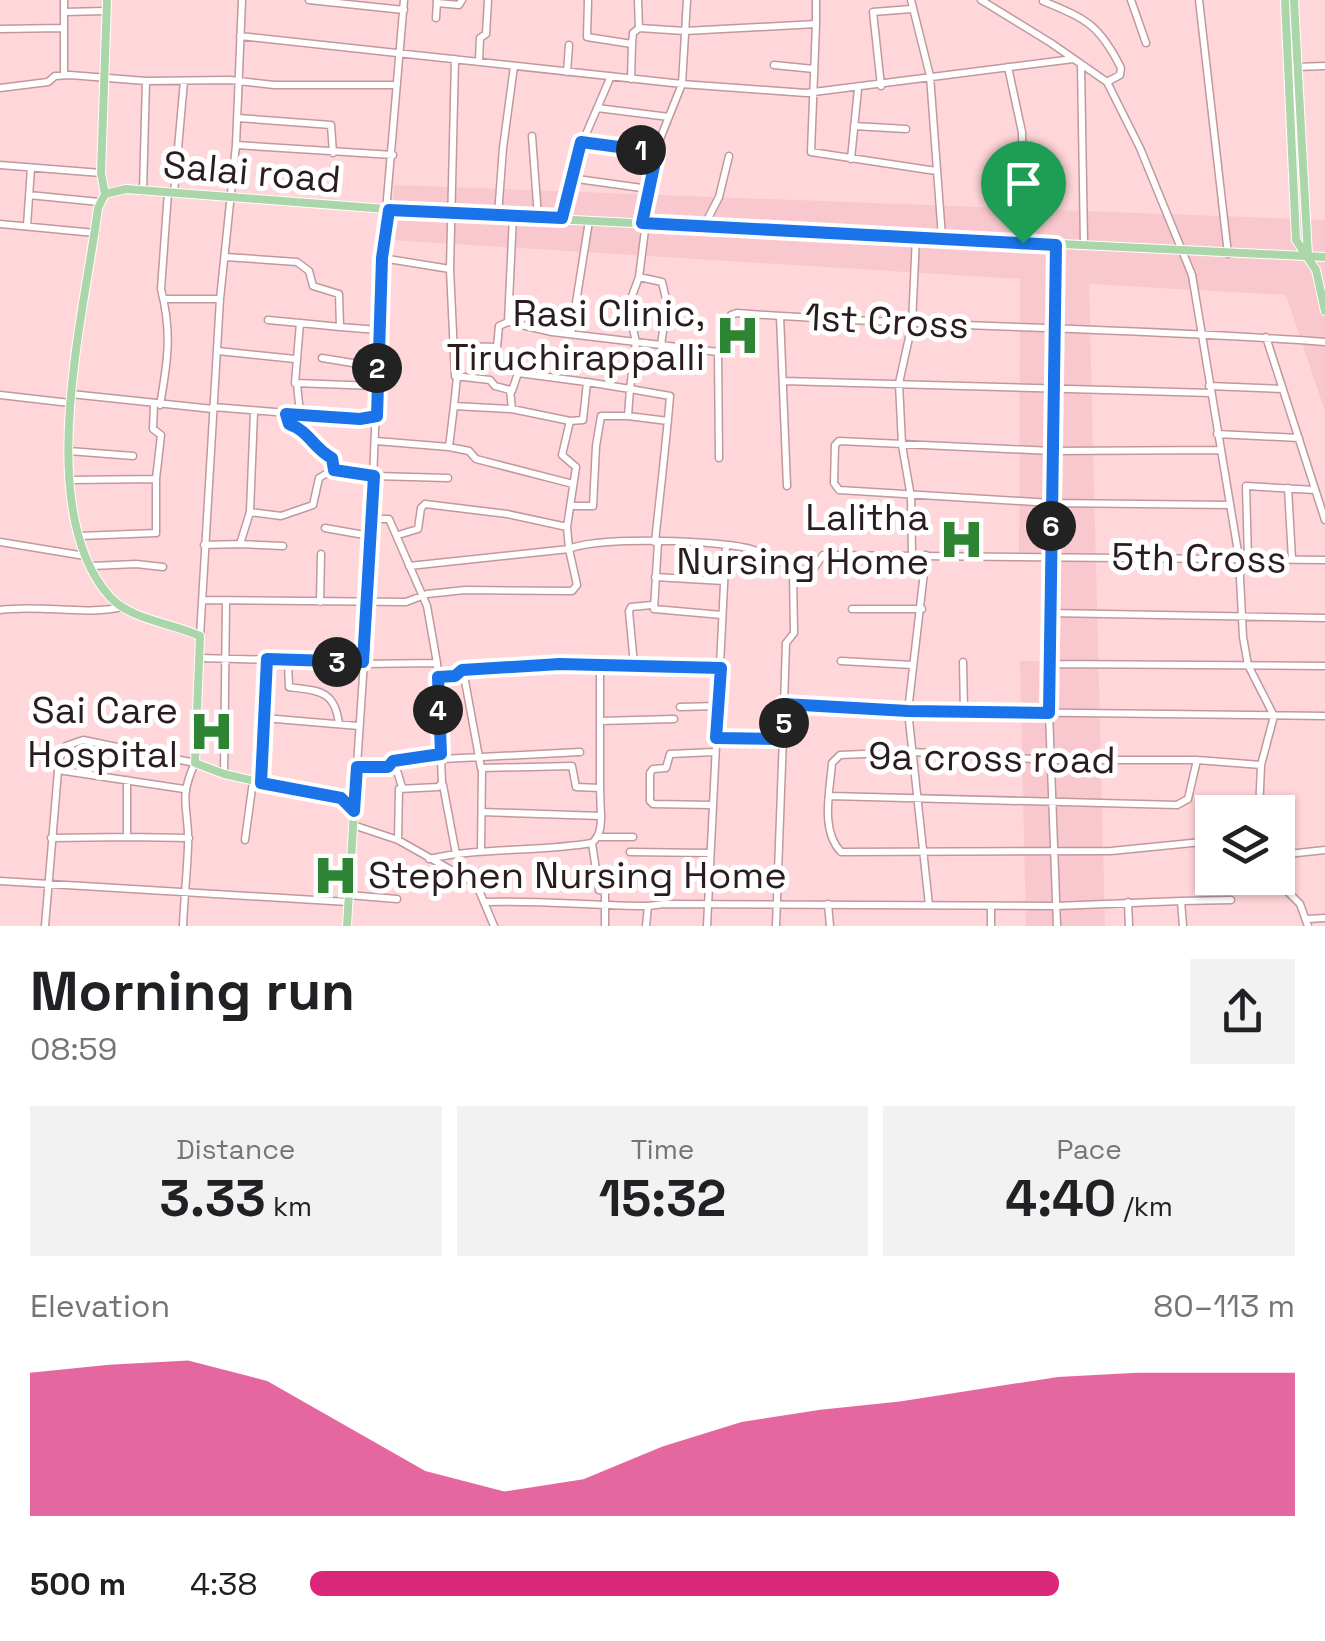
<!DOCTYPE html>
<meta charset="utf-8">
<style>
:root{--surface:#fff;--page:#f2f2f2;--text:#202124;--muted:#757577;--accent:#db2777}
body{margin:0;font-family:"Space Grotesk",sans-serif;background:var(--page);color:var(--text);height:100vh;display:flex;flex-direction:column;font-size:38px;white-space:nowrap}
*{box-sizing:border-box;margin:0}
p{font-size:32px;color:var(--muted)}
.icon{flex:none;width:55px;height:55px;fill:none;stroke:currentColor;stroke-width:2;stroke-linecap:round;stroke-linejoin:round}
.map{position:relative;height:926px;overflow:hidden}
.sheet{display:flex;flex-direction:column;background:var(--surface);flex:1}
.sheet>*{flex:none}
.tools{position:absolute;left:1195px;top:795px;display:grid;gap:20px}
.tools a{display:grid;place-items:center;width:100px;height:100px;border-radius:0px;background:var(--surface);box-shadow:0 2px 8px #0004;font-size:50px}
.pin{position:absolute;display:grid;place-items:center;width:85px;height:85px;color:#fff;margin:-102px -42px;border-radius:50% 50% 50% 0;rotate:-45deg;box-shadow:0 0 10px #0007}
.pin .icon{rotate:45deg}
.km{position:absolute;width:50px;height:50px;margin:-25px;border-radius:50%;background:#222;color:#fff;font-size:28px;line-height:50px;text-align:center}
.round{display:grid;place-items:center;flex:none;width:105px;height:105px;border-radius:0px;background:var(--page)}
.overview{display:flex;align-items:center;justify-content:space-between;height:170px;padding:0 30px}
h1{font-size:55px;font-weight:600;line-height:75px}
.stats{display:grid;grid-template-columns:repeat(3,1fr);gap:15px;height:170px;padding:10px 30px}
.stats div{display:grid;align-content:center;border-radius:0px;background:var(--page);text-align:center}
.stats b{font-size:50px;font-weight:600}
.stats small{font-size:28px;font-weight:400}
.stats p{font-size:28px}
.chart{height:280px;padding:20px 30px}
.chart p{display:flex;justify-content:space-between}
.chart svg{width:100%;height:180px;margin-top:10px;fill:var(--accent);opacity:.7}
ul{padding:0 30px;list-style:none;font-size:32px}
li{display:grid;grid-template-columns:160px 120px 1fr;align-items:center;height:75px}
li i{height:25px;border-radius:12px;background:var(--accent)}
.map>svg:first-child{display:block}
.built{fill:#f9c8ce}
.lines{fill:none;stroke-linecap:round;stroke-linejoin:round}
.minor-casing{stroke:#c0999e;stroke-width:9}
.major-casing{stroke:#fff;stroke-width:10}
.minor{stroke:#fff;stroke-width:6}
.major{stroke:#aad6aa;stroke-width:8}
.route-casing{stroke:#fff;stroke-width:20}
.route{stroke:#1a73e8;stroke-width:12}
.labels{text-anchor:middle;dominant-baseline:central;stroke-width:10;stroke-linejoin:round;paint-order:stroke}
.street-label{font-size:38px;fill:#2b1d1f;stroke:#fff}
.poi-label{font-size:38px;fill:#2b1d1f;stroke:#fff;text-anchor:end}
</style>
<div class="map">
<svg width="1325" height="926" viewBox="0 0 1325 926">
<rect width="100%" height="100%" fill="#ffd6da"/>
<!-- built -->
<path class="built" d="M394,185l931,35v191l-39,-116 -197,-11 16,642h-79l-6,-265h23l-1,-99 -23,-2 1,-281 -629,-39z"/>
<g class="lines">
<defs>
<path id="minor" d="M309,0l95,10
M588,0l-1,37 45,7 -1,35
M638,0l1,28
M911,0l19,76 12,161
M981,0l70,43 56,39 33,66 52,127 47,283 4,79 5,28 26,51 -13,49 -2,47
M1131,0l15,43
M1199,0l29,254
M1043,1c43,18 56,23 78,67l-1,7 -13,7
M437,3l22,2 3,-5
M64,12l42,-1
M436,18l1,-17
M816,24l-5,128 125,19
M0,29l63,-1
M240,36l442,48 124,9 267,-34
M632,44l1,-11 6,-5 46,3 131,-7v-24
M479,61l1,-23 6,-4 2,-34
M774,65l40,4
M1081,65l3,179
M1008,67l14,65 1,111
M1297,67l28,-1
M567,72l2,-27
M64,75v-75
M881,86l-8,-74 38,-3
M0,88l48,-6 7,-6 15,-1 76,6 84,-1 44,5h123
M597,108l72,9
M238,118l93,7 2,28
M854,126l52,3
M532,136l6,81
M581,143l76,9
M236,145l157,10
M851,159l7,-70
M0,165l101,8
M570,178l79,11
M143,191l3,-110
M174,193l10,-112
M29,195l70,7
M498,215l5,-67 11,-82
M562,219l12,-57 37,-86
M646,222l-7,55 23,5 5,21 -6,42
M642,223l18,-84 22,-55 5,-84
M0,224l95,9
M27,226l4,-58
M704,226l15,-29 10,-41
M1056,245l-7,468 8,213
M226,257l71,5 12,9 4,15 26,8 1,33 38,3
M382,258l68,11 5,107 35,4 5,6 15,4 2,19 58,12
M450,269l5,-210
M166,299h54
M780,316l7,170
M268,320l32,3
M508,322l5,-106
M340,327l-40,-4 -5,60 81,3
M571,334l18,-113
M1266,337l59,183
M454,346l43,1 2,-21 9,-4 44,10 84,10 -8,-35 11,-30
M218,351l77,8
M718,352l1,106
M322,358l55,9
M783,381l428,12
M297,384l3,30
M1209,386l74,3
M512,391l6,-18 68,9
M71,394l142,15
M0,395l70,8
M160,405c8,-45 12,-73 1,-116l7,-97
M454,406l3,-29
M213,407l135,11 29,-2
M287,414l2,10c20,7 25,25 43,34l2,11
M1217,434l82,4
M376,441l73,6 5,-41 58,3
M449,447l20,4 7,8 97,25
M1220,450l-168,1 -213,-10 -4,4 -1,38 5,7 212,13 179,2
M69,451l64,5
M70,480l86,-1
M1288,488l4,71
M572,506h21l3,-60 5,-30h27
M250,512l31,4 32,-11 6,-27 15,-9 40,7 74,2
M371,519h18l38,87 10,57 5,120 -4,4 -39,2 -1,51
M325,528l45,8
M398,535l20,-6 3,-21 4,-4 82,10 60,13
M79,536l77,-3v-54l5,-44 -8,-6 1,-25
M0,542l85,14
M655,542c5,-48 11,-97 15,-146l-40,-7 -2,27 40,5
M658,542l-4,67 68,6
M240,544l43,2
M204,545l36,-1 10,-32 4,-100
M912,554l-1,-57 -9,-52 -3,-62 13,-59 4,-87
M926,555l-18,156 21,194
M1248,559l-2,-73 69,4
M92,566l44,-2 27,3
M409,566l160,-17 -2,-22 9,-60 -14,-12 8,-34 13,-1 4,-38 43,7 6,-47 82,10 13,-37 6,-2c195,15 392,14 588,29
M655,577l69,4
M203,600l203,2 21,-8 38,-4 107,1 5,-6 -8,-36c28,-13 155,-9 185,1 24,8 31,20 58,21l11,-16 502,5
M320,602l1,-48
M852,609h70
M0,610c41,-6 82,6 122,-3
M1050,613l275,5
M200,636l20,-337 16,-154 6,-145
M199,658l163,4
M841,661l71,4
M288,662l1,25c30,4 46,3 50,37
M963,662l1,50
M363,664l73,-1
M1050,664l275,2
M634,665l-5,-54 2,-4 21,-2
M463,670l18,98 91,-2 4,21 24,1v-124
M438,677l17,-1 8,-6 96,-6 162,4
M784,704l2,-61 8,-10 -1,-62
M680,707l38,-1
M264,718l95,8
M600,721l74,-2
M716,738l64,1 3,-2 1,-33 124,7 417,5
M442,759l138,-7
M394,761l8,26
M357,767h31l6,-6 47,-7
M58,770l126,19
M224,774l2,-172
M261,783l6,-123
M443,785l13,69
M600,788l1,28
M830,796l347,9 11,-6 9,-39
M712,805l-59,-1 -3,-3v-28l3,-4 13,-1 4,-14 44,-2
M354,810l14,-208 14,-344 22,-258
M353,825l45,15 71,40 9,8 16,38
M127,837l62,1
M599,837h34
M51,838l76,-1v-57
M245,840l8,-59
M1212,841l-101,10 -270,1c-21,-22 -11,-61 -9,-89l8,-8 72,-3 139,8h146l64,5
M592,843l7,47 6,1v35
M481,850l1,-81
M630,852l79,1
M1278,855l47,-5
M429,859c54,-12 109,-7 163,-16 8,-7 9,-16 9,-27l-119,-4
M1274,878l26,26 8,22
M0,881l348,21
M348,895l49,4
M1181,901l50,-1
M485,902c55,-2 108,4 163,4
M1128,902l1,24
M828,904l2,22
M991,906v20
M1307,919l18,-1
M45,926l14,-167 7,-13 17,-6 112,23c-18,38 -5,47 -7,84 -1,26 -4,53 -5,79
M646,926l2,-20 16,-2 392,2 125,-5 2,25
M707,926l19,-381
M776,926l7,-189"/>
<path id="major" d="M1285,0l11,240 20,30 9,41
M1294,0l14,256
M105,194l-4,-21 6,-173
M347,926l7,-115 -6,-9 -124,-28 -29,-11 5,-127c-28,-13 -69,-16 -90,-39 -78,-87 -25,-285 -12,-389l7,-14 21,-5 325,25 874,43"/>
</defs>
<!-- minor casing -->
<use href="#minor" class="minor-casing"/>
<!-- major casing -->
<use href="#major" class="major-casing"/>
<!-- minor -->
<use href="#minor" class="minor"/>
<!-- major -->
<use href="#major" class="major"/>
</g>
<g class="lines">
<defs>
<path id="route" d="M581,142l76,10 -15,71 414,22 -7,468 -141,-2 -124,-7 -1,33 -3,2 -64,-1 5,-70 -161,-4 -98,6 -7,6 -17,1 3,77 -48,7 -5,6h-31l-3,44 -13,-13 -80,-15 6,-124 96,3 11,-186 -40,-6 -2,-12c-18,-9 -23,-27 -43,-34l-3,-10 74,5 17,-3 5,-158 7,-48 173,8z"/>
</defs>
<!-- route casing -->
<use href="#route" class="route-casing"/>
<!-- route -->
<use href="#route" class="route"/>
</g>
<!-- icons -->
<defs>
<symbol id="hospital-bare" viewBox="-9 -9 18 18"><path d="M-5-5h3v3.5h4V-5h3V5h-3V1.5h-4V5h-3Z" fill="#2d8534" stroke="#fff" stroke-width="2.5" paint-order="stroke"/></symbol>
</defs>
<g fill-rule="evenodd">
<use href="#hospital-bare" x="706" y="304" width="63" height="63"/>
<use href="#hospital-bare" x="930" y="508" width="63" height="63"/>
<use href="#hospital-bare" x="180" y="700" width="63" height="63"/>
<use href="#hospital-bare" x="304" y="844" width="63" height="63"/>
</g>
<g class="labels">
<!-- street labels -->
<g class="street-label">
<text transform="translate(252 172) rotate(5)">Salai road</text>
<text transform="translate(887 321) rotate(3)">1st Cross</text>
<text transform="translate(1199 558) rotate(1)">5th Cross</text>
<text transform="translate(992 758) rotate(1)">9a cross road</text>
</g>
<!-- poi labels -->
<g class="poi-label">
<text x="705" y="313">Rasi Clinic,<tspan x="705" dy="44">Tiruchirappalli</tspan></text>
<text x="929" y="517">Lalitha<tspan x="929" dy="44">Nursing Home</tspan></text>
<text x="178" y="710">Sai Care<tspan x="178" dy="44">Hospital</tspan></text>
<text x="368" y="875" text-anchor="start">Stephen Nursing Home</text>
</g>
</g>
</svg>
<div class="tools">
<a><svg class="icon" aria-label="layers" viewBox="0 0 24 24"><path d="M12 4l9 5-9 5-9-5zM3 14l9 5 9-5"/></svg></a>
</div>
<div class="pin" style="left:1023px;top:243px;background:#1e9e55"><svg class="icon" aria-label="arrive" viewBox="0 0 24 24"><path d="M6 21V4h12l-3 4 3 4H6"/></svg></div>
<b class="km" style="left:641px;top:150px">1</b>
<b class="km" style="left:377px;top:368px">2</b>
<b class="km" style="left:337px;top:662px">3</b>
<b class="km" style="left:438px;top:710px">4</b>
<b class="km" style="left:784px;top:723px">5</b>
<b class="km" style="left:1051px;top:526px">6</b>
</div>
<section class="sheet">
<div class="overview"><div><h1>Morning run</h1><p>08:59</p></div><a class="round"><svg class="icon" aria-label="share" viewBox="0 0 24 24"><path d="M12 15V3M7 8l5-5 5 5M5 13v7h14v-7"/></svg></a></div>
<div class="stats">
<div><p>Distance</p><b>3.33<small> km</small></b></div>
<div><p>Time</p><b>15:32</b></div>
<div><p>Pace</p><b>4:40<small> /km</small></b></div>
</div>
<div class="chart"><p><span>Elevation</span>80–113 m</p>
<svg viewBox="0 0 160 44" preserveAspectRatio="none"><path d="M0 44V9L10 7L20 6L30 11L40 22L50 33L60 38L70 35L80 27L90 21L100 18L110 16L120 13L130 10L140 9L150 9L160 9V44z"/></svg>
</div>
<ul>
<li><b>500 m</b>4:38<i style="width:76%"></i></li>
</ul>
</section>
